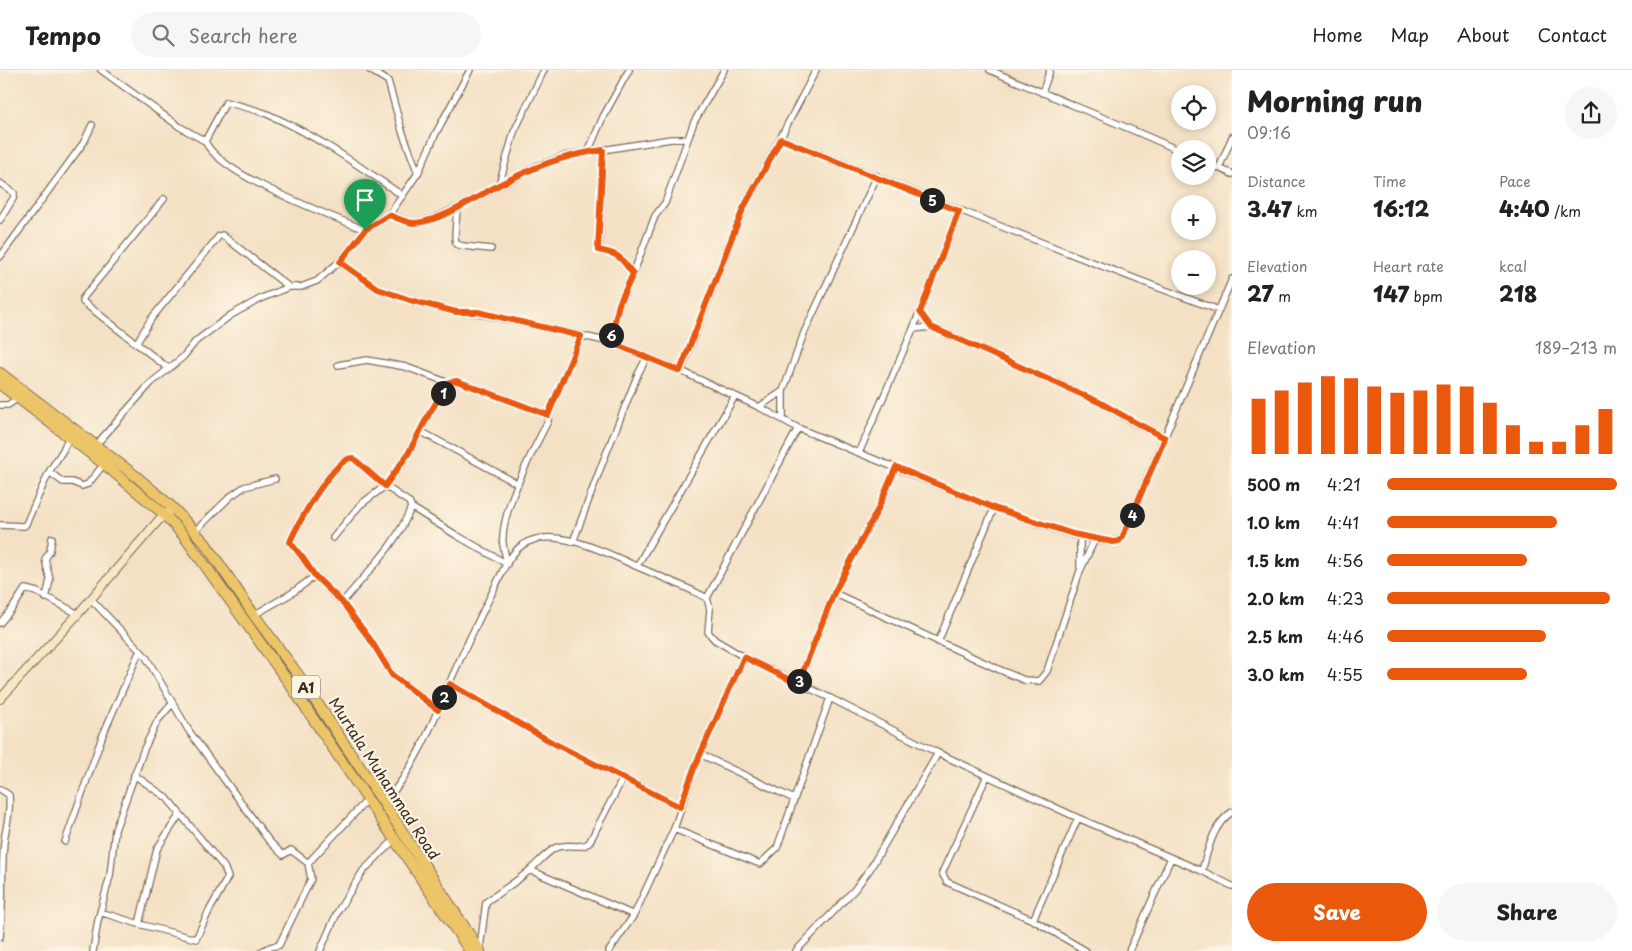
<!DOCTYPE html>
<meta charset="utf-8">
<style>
:root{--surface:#fff;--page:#f6f6f6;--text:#222;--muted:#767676;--line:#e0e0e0;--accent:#ea580c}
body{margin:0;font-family:"Playpen Sans",sans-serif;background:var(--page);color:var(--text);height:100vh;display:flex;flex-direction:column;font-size:19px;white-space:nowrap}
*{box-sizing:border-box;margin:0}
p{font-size:16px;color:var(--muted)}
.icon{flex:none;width:28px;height:28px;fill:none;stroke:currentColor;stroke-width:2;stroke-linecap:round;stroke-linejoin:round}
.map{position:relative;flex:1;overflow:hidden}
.details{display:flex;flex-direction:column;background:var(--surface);width:400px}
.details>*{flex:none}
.fabs{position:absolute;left:1171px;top:15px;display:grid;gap:10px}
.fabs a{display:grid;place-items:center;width:45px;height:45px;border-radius:50%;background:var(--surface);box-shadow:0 2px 8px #0003;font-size:25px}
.pin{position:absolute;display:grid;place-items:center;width:42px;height:42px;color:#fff;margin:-51px -21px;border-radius:50% 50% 50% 0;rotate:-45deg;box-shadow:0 0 5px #0007}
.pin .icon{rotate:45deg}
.km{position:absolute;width:25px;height:25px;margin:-12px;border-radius:50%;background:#222;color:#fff;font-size:14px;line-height:25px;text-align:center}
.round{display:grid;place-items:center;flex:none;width:52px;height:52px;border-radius:26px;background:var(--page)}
.headline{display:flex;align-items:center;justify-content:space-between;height:85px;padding:0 15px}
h1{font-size:28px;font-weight:800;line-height:38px}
.metrics{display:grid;grid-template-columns:repeat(3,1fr);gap:8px;height:85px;padding:5px 15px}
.metrics div{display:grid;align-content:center}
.metrics b{font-size:21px;font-weight:800}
.metrics small{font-size:14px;font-weight:400}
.metrics p{font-size:14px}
.chart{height:140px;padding:10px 15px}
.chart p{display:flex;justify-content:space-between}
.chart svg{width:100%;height:90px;margin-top:5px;stroke:var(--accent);stroke-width:6}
.cta{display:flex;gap:10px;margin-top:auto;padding:10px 15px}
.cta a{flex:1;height:58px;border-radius:30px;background:var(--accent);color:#fff;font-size:20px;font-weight:800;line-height:58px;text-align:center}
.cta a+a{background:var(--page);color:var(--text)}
ul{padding:0 15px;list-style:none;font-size:16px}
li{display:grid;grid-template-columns:80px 60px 1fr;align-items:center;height:38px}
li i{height:12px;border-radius:6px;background:var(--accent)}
header{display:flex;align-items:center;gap:30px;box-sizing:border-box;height:70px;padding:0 25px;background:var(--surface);border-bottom:1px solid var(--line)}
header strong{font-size:24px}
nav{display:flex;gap:28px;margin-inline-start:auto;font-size:18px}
.search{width:350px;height:45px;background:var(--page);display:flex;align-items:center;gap:12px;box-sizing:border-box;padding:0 18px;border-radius:28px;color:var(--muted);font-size:19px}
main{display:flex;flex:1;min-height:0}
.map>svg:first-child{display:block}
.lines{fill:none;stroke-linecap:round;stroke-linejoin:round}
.street-casing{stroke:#7c6a58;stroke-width:8}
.secondary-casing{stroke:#7c6a58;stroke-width:10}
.highway-casing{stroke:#7c6a58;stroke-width:12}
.street{stroke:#fff;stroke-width:5.5}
.secondary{stroke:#f8e8c3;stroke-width:8}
.highway{stroke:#edc569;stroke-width:10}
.route-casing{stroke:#fff;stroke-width:10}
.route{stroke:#ea580c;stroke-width:6}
.labels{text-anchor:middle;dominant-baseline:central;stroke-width:4.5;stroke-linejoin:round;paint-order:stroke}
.shield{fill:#fcf5e5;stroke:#75675a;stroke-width:1}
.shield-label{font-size:14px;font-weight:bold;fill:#3b2a1e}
.street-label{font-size:15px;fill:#3b2a1e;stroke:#fcf5e5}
</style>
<header>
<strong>Tempo</strong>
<div class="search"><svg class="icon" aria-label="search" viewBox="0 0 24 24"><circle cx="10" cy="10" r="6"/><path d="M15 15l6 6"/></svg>Search here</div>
<nav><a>Home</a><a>Map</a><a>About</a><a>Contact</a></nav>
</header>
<main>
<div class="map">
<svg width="1232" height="881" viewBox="0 0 1232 881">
<rect width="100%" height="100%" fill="#fcf5e5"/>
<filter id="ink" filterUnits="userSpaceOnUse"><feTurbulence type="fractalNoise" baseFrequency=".02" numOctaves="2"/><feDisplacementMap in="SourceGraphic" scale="10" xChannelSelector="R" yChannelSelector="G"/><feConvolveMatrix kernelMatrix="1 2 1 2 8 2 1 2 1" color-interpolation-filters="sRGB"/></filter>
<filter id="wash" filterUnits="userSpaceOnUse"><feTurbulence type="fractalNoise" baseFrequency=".0096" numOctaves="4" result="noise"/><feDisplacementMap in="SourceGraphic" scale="20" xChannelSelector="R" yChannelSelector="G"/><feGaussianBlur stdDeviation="1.12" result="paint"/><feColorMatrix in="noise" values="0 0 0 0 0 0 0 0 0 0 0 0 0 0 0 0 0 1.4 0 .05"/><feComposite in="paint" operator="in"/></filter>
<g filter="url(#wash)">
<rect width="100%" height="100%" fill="#f4e1c5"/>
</g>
<g filter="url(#ink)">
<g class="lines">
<defs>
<path id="street" d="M101,0l79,57 25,14c15,35 123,73 160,89
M370,0l18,11 14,50 16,42
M990,0c63,28 127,52 190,81
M1042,23l8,-23
M781,69c146,57 291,118 438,171
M205,71l21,-39c14,4 28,7 41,12 49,21 92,52 136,82
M603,80l-4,100c21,4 21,7 34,24
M588,82l15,-35 26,-47
M1208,93l24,11
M1219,98l13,-31
M0,113l14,10v4l-14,23
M499,115l15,-53 30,-62
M164,129l-81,99v4l85,66
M457,138l-2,28 1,8 7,2 28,3
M389,145l25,8 18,-4 25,-11 80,-42 28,-10 106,-17h16
M0,187l84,-115 8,-17
M339,192l39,27 32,11 46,12 22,1 132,29 71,29 78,36 39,21 61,25 54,-124 46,-118
M920,242l11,15 170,76 37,22 27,12
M913,259l18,-2
M610,272l9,-38 14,-30 22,-58 10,-13 29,-81 30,-52
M136,274l15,-25 68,-83 3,-1 67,52
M338,295l29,-5 39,7 43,16 8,-2 91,34v6c-15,30 -48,90 -45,123 1,7 3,13 4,20
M681,301l62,-162 73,-139
M0,335h8l10,-7
M759,337l24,-16
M548,345l33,-79
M783,350v-29l21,-58 73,-157
M420,361l98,53
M95,376l56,-63 32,-26 13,-16 35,-26 31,-17 27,-11h12l16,-6 22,-19 26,-32 24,-15 29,-42 18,-40 34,-63
M859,383l135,55 79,27 22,4
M49,402l14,10h9l10,4 6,-2 16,-20
M0,455l24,1 2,-2 23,-52 14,-22 6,-13
M195,461l36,-35 13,-9 31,-8
M333,468l27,-33 25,-19 23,-32 21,-40 20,-31
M573,472l29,-78 36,-90 9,-17
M637,496l98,-170
M1080,497v-30
M834,523l164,76 26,11 15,1 8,-10 33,-100 15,-32c9,2 20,6 27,-2l110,-258
M46,528l4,-18 -5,-21 5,-8 2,-13
M707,528l91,-170
M91,529l55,58 43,74 80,110 14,14 8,-5 17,13 60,-64
M342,533c24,-30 56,-59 69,-96
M254,545l38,-22 23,-17
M0,553l14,-17 11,-17 12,3 41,22
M938,572l56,-134
M449,614l106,60 125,63
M798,614l36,-91 44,-84 18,-42
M438,640l-46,-35 -20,-33 -30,-39 -27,-27 -25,-34c6,-17 45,-87 63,-84l32,28 24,16 2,5 45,28 51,29
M700,684l94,45
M134,705l33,23 57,69 4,10 -20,36 -12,26 -57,-15
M987,706l-45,97 5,9 86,38 53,31
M0,719l9,6c2,18 -3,30 -5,47 -3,31 0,62 -4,95
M383,732c21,-17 44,-65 54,-90 17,-41 36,-81 56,-121 8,-15 15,-37 31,-47 30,-19 85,10 114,23 23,10 47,19 69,31l3,11 -2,23 7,8 29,17 86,41 108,55 140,65 124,53 30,15
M674,759l86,35 17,-16 53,-150
M65,772l37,-105 38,-87
M530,800l104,45
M1202,801c6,-21 11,-47 30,-59
M100,842l39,12 18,-75 23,-35
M1033,850l45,-102
M480,878l6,-46c15,-11 32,-21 45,-33 8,-7 14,-15 24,-21 11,-6 24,2 34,-5l34,-65
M93,881l5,-31 12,-44 5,-46 29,-81 14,-29 14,-16
M262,881l8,-4 9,-2 32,-66 -3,-16
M320,881l18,-40 25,-40 32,-32
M609,881l25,-36 40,-86 21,-63 49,-109
M796,881l59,-62 15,-20 68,-116
M1129,881l42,-93"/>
<path id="secondary" d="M0,629l78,-85 80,-93 15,-13"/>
<path id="highway" d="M0,303l137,104 36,31 32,35 49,72 45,61 84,126 97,149
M0,314l104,80 61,51 19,21 105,147 181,268"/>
</defs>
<!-- street casing -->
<use href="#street" class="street-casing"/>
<!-- secondary casing -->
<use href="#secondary" class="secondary-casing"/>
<!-- highway casing -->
<use href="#highway" class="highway-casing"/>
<!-- street -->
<use href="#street" class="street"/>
<!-- secondary -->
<use href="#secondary" class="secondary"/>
<!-- highway -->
<use href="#highway" class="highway"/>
</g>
</g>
<g class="lines" filter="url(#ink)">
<defs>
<path id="route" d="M781,69l178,72 -39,101 11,15 170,76 37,21 27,14 -43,100 -3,3 -6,1 -40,-8 -79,-26 -98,-41 -18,42 -44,84 -36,91 -54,-27 -49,109 -15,41 -125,-63 -105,-60 -12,26 -46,-35 -20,-33 -30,-40 -27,-26 -13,-19 -12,-15c6,-16 46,-87 63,-84l32,28 23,-32 21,-40 20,-32 8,-1 91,34 33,-79 -103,-24h-22l-46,-12 -32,-11 -38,-27 25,-32 24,-15c8,3 18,8 26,8 28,-2 59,-25 84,-38 35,-18 64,-30 104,-35l-5,100c22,4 22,7 35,24l-14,30 -9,38 70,29 63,-162z"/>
</defs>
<!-- route casing -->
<use href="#route" class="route-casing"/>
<!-- route -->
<use href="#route" class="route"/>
</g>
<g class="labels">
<!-- shield labels -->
<rect class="shield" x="292" y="605.5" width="28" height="23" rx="4"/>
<g class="shield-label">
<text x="306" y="617">A1</text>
</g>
<!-- street labels -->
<g class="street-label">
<text transform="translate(385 708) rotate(57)">Murtala Muhammad Road</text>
</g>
</g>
</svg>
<div class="fabs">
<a><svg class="icon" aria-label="locate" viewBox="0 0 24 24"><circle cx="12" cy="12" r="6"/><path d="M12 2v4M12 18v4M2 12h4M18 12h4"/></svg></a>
<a><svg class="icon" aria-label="layers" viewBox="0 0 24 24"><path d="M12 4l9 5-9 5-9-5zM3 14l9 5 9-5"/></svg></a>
<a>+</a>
<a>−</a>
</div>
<div class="pin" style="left:365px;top:160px;background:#1e9e55"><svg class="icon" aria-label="arrive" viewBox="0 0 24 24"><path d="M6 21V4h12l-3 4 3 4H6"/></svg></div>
<b class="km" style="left:443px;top:323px">1</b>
<b class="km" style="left:444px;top:627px">2</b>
<b class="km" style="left:799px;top:611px">3</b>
<b class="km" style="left:1132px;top:445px">4</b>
<b class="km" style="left:932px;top:130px">5</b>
<b class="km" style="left:611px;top:265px">6</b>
</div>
<section class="details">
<div class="headline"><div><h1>Morning run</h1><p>09:16</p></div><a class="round"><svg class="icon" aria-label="share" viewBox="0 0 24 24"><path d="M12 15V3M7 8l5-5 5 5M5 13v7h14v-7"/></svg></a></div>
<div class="metrics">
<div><p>Distance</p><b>3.47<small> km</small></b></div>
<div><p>Time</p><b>16:12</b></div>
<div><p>Pace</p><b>4:40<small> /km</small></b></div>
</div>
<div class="metrics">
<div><p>Elevation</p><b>27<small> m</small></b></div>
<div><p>Heart rate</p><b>147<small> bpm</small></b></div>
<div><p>kcal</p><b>218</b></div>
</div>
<div class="chart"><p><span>Elevation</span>189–213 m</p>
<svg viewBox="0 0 160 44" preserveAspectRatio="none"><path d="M5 44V17M15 44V13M25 44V9M35 44V6M45 44V7M55 44V11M65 44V14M75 44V13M85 44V10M95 44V11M105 44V19M115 44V30M125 44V38M135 44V38M145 44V30M155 44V22"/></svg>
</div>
<ul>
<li><b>500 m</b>4:21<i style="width:100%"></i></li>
<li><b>1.0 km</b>4:41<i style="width:74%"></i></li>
<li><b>1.5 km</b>4:56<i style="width:61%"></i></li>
<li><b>2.0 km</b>4:23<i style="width:97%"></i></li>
<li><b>2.5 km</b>4:46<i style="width:69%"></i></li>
<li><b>3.0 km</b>4:55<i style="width:61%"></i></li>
</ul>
<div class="cta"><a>Save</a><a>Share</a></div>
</section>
</main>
